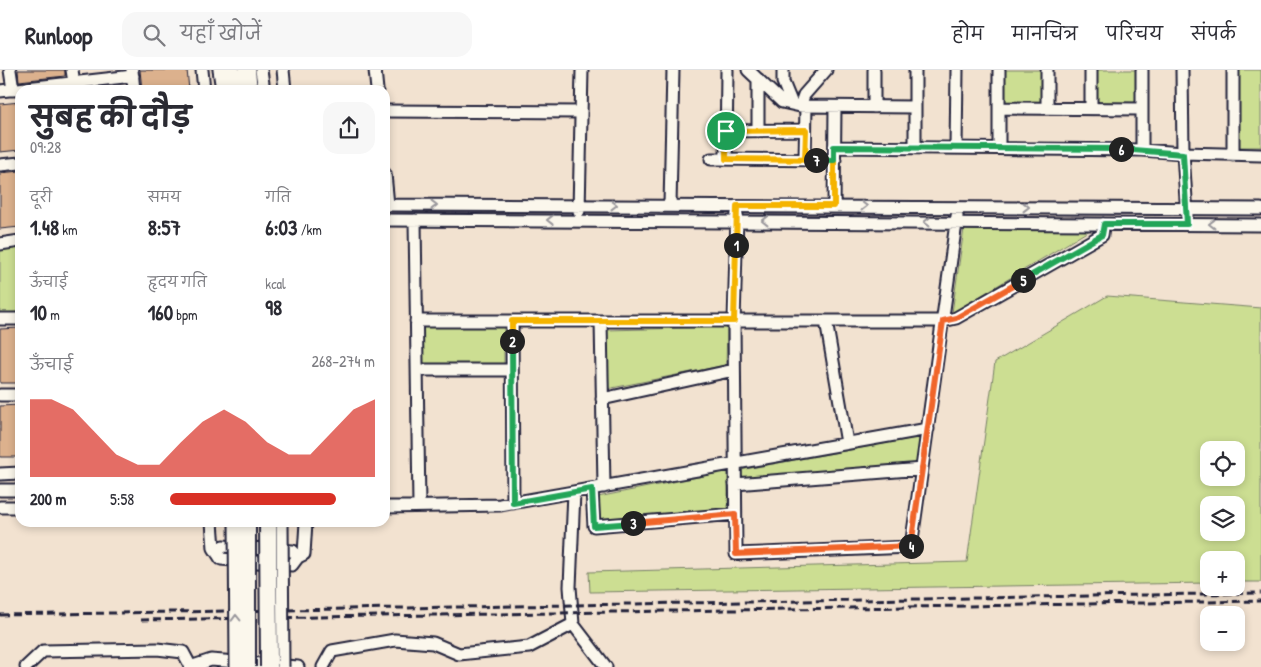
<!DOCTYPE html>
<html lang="hi">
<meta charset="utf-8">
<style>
:root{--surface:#fff;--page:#f7f7f7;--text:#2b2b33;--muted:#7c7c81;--line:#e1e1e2;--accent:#d93025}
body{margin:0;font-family:"Patrick Hand","Playpen Sans Deva",sans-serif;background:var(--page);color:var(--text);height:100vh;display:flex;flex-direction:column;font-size:19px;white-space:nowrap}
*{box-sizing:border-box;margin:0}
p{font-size:16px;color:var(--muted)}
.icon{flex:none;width:28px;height:28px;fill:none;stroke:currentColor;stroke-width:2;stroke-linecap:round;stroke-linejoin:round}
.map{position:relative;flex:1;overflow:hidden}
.drawer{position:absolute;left:15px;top:15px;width:375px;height:442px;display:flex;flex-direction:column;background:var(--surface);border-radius:15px;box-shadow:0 2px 8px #0003}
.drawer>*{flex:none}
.tools{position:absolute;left:1200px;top:371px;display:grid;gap:10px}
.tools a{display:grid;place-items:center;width:45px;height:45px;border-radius:10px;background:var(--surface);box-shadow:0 2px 8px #0003;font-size:25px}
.pin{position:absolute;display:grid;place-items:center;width:42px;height:42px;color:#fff;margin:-21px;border:2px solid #fff;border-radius:50%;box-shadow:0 1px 5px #0007}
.km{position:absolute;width:25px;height:25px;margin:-12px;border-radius:50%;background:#222;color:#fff;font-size:14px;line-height:25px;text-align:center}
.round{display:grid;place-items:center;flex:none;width:52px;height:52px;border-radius:15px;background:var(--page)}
.overview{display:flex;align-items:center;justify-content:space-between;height:85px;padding:0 15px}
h1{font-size:28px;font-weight:700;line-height:38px}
.stats{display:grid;grid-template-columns:repeat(3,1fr);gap:8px;height:85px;padding:5px 15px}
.stats div{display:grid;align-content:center}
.stats b{font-size:21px;font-weight:700}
.stats small{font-size:14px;font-weight:400}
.stats p{font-size:14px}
.chart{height:140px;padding:10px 15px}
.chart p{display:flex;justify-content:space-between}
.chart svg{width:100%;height:90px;margin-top:5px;fill:var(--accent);opacity:.7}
ul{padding:0 15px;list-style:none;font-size:16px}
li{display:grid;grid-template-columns:80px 60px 1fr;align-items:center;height:38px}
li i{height:12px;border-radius:6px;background:var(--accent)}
header{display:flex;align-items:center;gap:30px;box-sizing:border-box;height:70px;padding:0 25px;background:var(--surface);border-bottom:1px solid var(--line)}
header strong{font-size:24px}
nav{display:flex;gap:28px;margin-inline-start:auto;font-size:18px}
.search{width:350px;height:45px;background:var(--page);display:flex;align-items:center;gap:12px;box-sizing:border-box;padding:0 18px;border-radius:15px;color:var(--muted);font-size:19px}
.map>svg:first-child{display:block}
.green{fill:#ccde92;stroke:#778066;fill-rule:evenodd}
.building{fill:#dcb18d;stroke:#22223b}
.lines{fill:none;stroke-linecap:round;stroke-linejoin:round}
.minor-casing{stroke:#22223b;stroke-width:15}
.highway-casing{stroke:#22223b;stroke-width:20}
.minor{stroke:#fbf7ec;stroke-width:11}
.highway{stroke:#fbf7ec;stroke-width:16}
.rail{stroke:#22223b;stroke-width:3;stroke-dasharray:8 4;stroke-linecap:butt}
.minor-bridge-casing{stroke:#22223b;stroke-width:15;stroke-linecap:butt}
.highway-bridge-casing{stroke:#22223b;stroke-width:20;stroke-linecap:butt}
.minor-bridge{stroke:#fbf7ec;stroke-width:11}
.highway-bridge{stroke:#fbf7ec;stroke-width:16}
.oneway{stroke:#99979c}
.split-1-casing{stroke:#fff;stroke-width:10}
.split-2-casing{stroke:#fff;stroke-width:10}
.split-3-casing{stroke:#fff;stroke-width:10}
.split-4-casing{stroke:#fff;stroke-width:10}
.split-5-casing{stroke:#fff;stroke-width:10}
.split-6-casing{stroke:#fff;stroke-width:10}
.split-7-casing{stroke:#fff;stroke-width:10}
.split-8-casing{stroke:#fff;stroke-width:10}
.split-1{stroke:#f5b400;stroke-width:6}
.split-2{stroke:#f5b400;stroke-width:6}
.split-3{stroke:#22a559;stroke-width:6}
.split-4{stroke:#f0652b;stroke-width:6}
.split-5{stroke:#f0652b;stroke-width:6}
.split-6{stroke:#22a559;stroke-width:6}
.split-7{stroke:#22a559;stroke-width:6}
.split-8{stroke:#f5b400;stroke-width:6}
</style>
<header>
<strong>Runloop</strong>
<div class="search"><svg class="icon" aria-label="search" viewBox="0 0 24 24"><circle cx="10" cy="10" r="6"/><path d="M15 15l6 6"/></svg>यहाँ खोजें</div>
<nav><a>होम</a><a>मानचित्र</a><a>परिचय</a><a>संपर्क</a></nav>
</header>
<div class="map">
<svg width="1261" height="597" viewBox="0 0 1261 597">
<rect width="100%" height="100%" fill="#f2e2d0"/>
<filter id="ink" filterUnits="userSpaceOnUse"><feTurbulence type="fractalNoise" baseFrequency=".02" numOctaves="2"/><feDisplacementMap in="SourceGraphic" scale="10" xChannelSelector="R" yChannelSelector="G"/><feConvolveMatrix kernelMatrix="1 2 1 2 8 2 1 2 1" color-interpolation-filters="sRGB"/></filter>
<g filter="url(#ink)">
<!-- green -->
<path class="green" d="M1004,0h40v33h-40z
M1096,0h43l-1,35 -42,-1z
M1236,0h25v77h-24z
M964,159l126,1 -138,83z
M20,177v65l-20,1v-64z
M1107,226l154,12v274h-25v-22h-27v23l-619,9 -1,-20 378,-10 28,-200zM1209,380h27v28h-27zM1209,435h27v27h-27z
M422,256h82v39h-82z
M727,257l-1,38 -119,24v-59z
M921,367l-3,26 -178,15v-8z
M728,401v38l-129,11 -1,-23z"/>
<!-- building -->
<path class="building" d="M18,0h47v6l-46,5z
M140,0h47l2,20h-47z
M20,32v48l-20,2v-48z
M20,101v56l-20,2v-56z
M20,258v55h-20v-54z
M20,335v52h-20v-51z"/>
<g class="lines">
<defs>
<path id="minor" d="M10,0l3,20
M72,0l2,13
M132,0l2,20
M202,0l2,20
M219,0l3,20
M261,0l3,20
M283,0l2,20
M375,0l2,20
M748,0l34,32 18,4 115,1
M783,0v12l9,22
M999,0v78
M1091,0v38
M1142,0v80
M1182,0l1,83 4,62
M0,21l133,-15
M800,36l4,-11 22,-25
M874,37v-37
M999,38l143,1
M1047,38v-38
M385,41l196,1
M726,61l79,-1
M758,61v-52
M835,77l307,3 41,3 78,2
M915,78v-78
M956,78l1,-78
M1233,85v-85
M711,89l124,1
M726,89l1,-89
M805,90l1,-54
M0,95l20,-2
M385,104l3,31
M385,135l876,4
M670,135l3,-135
M834,136l1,-99
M579,141l3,-141
M737,145l-3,106 2,233 175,-7 46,-331
M385,150l876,5
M415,150l4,286
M0,174l20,-3
M0,249h20
M416,251h527l13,-3 146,-83 1,-11
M512,251l1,182
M601,251l3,166
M826,251l21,122
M417,300h95
M0,325h20
M602,329l132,-29
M0,404l20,-1
M735,414l187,-15
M592,419l2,37 141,-12
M0,420h20
M574,422l-4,95 3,37 33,43
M0,437h20
M385,437l115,-2 428,-76
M212,452l2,26 7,11 71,6 6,-8 6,-3 2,-32
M217,483l6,-7 70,5 5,6
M26,597l17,-16 114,-2 26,3 8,15
M190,597l21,-7 87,7
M323,597l9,-16 63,-11 38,3 26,11 70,-7 44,-23"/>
<path id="highway" d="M231,0l3,20
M247,0l2,20"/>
</defs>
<!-- minor casing -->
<use href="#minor" class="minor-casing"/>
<!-- highway casing -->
<use href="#highway" class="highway-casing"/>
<!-- minor -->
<use href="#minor" class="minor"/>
<!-- highway -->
<use href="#highway" class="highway"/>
<!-- rail -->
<path class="rail" d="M0,545l1261,-22
M141,550l1120,-19"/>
<defs>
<path id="minor-bridge" d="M235,452l1,145
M282,452l1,145"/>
<path id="highway-bridge" d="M247,452v145
M268,452l1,145"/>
</defs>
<!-- minor-bridge casing -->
<use href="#minor-bridge" class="minor-bridge-casing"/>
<!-- highway-bridge casing -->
<use href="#highway-bridge" class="highway-bridge-casing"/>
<!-- minor-bridge -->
<use href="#minor-bridge" class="minor-bridge"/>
<!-- highway-bridge -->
<use href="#highway-bridge" class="highway-bridge"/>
</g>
<!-- one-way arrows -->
<defs><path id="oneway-chevron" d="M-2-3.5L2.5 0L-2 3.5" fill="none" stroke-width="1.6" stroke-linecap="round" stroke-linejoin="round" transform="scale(1.25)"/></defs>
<g class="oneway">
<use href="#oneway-chevron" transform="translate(434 135)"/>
<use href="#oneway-chevron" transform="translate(614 135)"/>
<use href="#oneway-chevron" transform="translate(864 136)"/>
<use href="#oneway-chevron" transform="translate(1026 137)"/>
<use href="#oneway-chevron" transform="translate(550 150) rotate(-180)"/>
<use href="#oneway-chevron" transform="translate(765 151) rotate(-180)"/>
<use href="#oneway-chevron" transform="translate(927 152) rotate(-180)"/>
<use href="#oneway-chevron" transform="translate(1212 154) rotate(-180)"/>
<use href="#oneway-chevron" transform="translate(236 548) rotate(-91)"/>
</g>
</g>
<g class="lines" filter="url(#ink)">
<defs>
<path id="split-1" d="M726,61v28l108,1v46h-97l-1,39"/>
<path id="split-2" d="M512,271v-20h222l2,-76"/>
<path id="split-3" d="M512,271l1,162 79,-14 2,37 39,-3"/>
<path id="split-4" d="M633,453l102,-9 1,40 175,-8"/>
<path id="split-5" d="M911,476l32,-225 13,-3 67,-38"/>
<path id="split-6" d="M1023,210l79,-45 2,-11h83l-4,-70 -62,-5"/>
<path id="split-7" d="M816,90h18v-13l287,2"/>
<path id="split-8" d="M726,61l80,-1 -1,30h11"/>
</defs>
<!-- split-1 casing -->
<use href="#split-1" class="split-1-casing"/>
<!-- split-2 casing -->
<use href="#split-2" class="split-2-casing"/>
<!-- split-3 casing -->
<use href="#split-3" class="split-3-casing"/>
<!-- split-4 casing -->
<use href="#split-4" class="split-4-casing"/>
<!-- split-5 casing -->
<use href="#split-5" class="split-5-casing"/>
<!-- split-6 casing -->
<use href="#split-6" class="split-6-casing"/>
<!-- split-7 casing -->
<use href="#split-7" class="split-7-casing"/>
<!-- split-8 casing -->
<use href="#split-8" class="split-8-casing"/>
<!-- split-1 -->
<use href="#split-1" class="split-1"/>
<!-- split-2 -->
<use href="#split-2" class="split-2"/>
<!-- split-3 -->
<use href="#split-3" class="split-3"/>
<!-- split-4 -->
<use href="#split-4" class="split-4"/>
<!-- split-5 -->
<use href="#split-5" class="split-5"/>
<!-- split-6 -->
<use href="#split-6" class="split-6"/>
<!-- split-7 -->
<use href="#split-7" class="split-7"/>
<!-- split-8 -->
<use href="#split-8" class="split-8"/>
</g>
</svg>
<div class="tools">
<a><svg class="icon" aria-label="locate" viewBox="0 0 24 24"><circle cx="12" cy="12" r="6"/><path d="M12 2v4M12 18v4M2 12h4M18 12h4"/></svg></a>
<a><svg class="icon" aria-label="layers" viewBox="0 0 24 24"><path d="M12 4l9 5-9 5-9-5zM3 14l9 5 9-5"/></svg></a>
<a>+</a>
<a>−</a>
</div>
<div class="pin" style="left:726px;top:61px;background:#1e9e55"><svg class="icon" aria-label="arrive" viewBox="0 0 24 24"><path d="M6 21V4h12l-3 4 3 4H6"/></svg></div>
<b class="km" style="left:736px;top:175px">1</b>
<b class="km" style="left:512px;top:271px">2</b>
<b class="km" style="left:633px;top:453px">3</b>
<b class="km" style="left:911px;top:476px">4</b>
<b class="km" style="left:1023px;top:210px">5</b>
<b class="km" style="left:1121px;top:79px">6</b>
<b class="km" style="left:816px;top:90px">7</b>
<section class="drawer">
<div class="overview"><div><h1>सुबह की दौड़</h1><p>09:28</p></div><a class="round"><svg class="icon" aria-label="share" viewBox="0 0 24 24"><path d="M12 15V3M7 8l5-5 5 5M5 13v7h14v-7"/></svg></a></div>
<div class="stats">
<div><p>दूरी</p><b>1.48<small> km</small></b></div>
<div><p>समय</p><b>8:57</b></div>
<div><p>गति</p><b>6:03<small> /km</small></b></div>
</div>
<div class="stats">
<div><p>ऊँचाई</p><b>10<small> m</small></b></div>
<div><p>हृदय गति</p><b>160<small> bpm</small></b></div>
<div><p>kcal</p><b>98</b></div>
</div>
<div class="chart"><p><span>ऊँचाई</span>268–274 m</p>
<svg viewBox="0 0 160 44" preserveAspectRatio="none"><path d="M0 44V6L10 6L20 11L30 22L40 33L50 38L60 38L70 27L80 17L90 11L100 17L110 27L120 33L130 33L140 22L150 11L160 6V44z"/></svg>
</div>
<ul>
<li><b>200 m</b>5:58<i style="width:81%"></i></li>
</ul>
</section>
</div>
